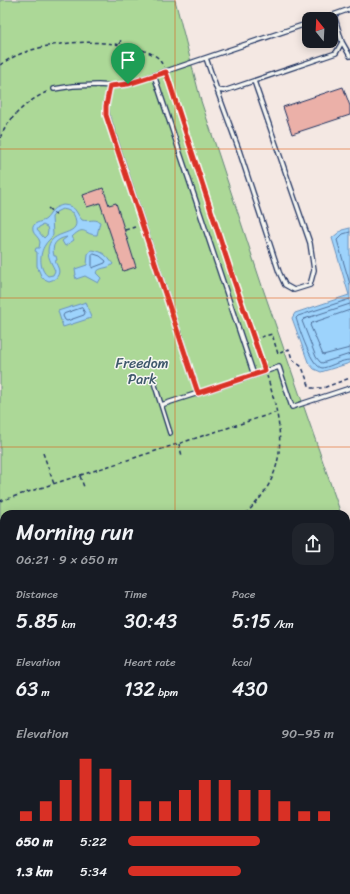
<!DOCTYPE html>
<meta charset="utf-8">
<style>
:root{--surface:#171b24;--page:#20242c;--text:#f1f3f6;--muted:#9ea1a6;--accent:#d93025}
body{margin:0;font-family:Sriracha,sans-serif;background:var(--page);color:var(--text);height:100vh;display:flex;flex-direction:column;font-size:15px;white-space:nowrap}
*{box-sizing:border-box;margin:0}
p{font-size:13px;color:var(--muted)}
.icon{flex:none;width:22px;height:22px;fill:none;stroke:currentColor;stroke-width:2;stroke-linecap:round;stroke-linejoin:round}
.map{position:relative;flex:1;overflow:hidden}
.side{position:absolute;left:0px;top:510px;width:350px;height:384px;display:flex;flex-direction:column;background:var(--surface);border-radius:12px 12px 0 0;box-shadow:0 2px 10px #0003}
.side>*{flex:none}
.needle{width:26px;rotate:342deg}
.tools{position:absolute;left:302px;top:12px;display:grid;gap:8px}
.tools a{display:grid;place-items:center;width:36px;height:36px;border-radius:8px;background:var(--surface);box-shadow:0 2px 10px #0003;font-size:20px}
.pin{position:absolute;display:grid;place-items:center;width:34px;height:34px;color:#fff;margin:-41px -17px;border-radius:50% 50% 50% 0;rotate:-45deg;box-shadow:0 0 4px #0007}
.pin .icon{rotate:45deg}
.round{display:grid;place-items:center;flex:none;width:42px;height:42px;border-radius:12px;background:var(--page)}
.head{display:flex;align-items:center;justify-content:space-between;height:68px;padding:0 16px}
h1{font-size:22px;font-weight:600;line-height:30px}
.figures{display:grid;grid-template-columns:repeat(3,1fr);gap:6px;height:68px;padding:4px 16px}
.figures div{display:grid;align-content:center}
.figures b{font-size:20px;font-weight:600}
.figures small{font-size:11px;font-weight:400}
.figures p{font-size:11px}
.chart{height:112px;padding:8px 16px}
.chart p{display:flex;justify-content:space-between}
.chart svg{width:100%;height:72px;margin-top:4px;stroke:var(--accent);stroke-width:6}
ul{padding:0 16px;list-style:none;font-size:13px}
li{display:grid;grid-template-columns:64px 48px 1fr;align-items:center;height:30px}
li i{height:10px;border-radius:5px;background:var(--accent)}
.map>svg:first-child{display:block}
.green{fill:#acd897;stroke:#64847a}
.water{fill:#9dd3fc;stroke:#6991bd;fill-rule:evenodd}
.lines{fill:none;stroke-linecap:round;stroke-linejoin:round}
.shore{stroke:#4f719d;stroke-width:1}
.building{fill:#ebb0a8;stroke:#1b2f5e}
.service-casing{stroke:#1b2f5e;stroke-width:6}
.path{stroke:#1b2f5e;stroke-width:1.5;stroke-dasharray:4 3;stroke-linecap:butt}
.service{stroke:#f6f6f2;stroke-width:3.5}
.route-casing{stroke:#fff;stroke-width:8}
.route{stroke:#d93025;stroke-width:5}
.grid{fill:none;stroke:#de5710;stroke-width:1;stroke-opacity:0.55}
.labels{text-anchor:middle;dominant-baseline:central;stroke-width:3;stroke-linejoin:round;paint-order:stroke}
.park-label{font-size:14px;fill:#3f596c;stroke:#f6f6f2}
</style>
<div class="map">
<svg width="350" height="894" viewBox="0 0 350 894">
<rect width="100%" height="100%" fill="#f4e8e3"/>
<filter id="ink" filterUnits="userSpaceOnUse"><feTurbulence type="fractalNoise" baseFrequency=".025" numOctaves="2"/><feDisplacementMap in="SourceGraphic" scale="8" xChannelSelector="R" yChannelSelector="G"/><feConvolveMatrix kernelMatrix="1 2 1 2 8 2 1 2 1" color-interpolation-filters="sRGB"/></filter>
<g filter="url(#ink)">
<!-- green -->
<path class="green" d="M0,0h175l26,101 60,182 80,231h-337v376h184l1,4h-189z
M346,530l4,11v115l-4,1z"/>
<!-- water -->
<path class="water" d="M63,205c14,1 12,7 19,15 7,2 12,-2 18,2l-3,13c-13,0 -12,-11 -25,2l2,3 -9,6 -3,-5 5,-4c-11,2 -16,8 -13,19h2l1,4 -2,1c3,7 7,11 0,18l-6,2 -7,-3 -5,-12v-14l-2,-1 1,-3h3l1,-6c-1,-5 -6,-7 -7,-11 -2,-10 9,-8 13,-12 8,-8 3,-10 17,-14zM62,209l5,1 6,3c14,27 -25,13 -25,38 0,8 5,14 7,20l-2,4 -5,1c-9,-6 -9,-22 -3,-31 2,-4 6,-6 8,-10l-1,-18 4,-5zM43,225l4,2 1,4 -1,4 -3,3 -7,-8 2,-3z
M350,228v135l-29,9 -7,-3 -6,-7 -16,-44 3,-5 54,-18 -17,-57 10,-8z
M92,250c11,1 15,6 21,14 -6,6 -13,2 -17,9l5,5 -3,5 -13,-7 -9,3 -1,-4h1l-1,-6 12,-4 1,-11 2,-3z
M86,302l5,16 -28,9 -5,-16z
M4,784v64l-4,-8v-50z
M73,890h84l7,4h-87z"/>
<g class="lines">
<!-- shore -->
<path class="shore" d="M350,232l-7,2 -6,6 13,44
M94,254l6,2 6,5 -1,2 -13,5v-12z
M350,299l-52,17 -2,2c3,10 16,51 27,50 9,-2 18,-8 27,-8
M350,304l-46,15 -2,2 14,36 4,5 2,1 28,-9
M82,308l3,5 -1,2 -17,6 -2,-1 -2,-4 1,-2z
M350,310l-38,13 -2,2 13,30 27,-7"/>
</g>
<!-- building -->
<path class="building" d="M343,87l7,19v9l-58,19 -9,-27z
M103,188l6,17 7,-2 20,64 -13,4 -23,-68 -13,4 -4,-12z"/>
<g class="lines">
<defs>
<path id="service" d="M322,19l28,-10
M342,42l8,14
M206,58l11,32 7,1 112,-38 6,-11 -8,-27
M154,75l100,300
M110,86l-4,20 1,9 91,278
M54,89l19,-3 25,-1 15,1 15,-2 181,-61
M217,90l22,60 40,122 6,13 9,5 16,-5 4,-15 -4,-27 -56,-162
M152,376l18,57
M161,405l118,-38 13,40 58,-19"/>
</defs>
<!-- service casing -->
<use href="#service" class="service-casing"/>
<!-- path -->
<path class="path" d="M120,44l1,-6
M0,65c33,-24 93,-27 131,-18 8,2 19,5 26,10 3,3 5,7 7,10
M168,76l95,291
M0,138c9,-21 28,-38 49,-47
M48,208l9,8
M125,230l10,-3
M254,339l18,-5 6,20 11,-5 3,10 10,8 8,21h13l27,-10
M179,444l3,12
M43,453l11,31
M80,476l4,11
M0,501l277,-89
M245,514c45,-41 39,-85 22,-138
M0,558l4,16
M0,730h4
M0,779l4,-4
M0,855l4,6
M60,890l5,4
M175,890l4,4"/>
<!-- service -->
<use href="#service" class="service"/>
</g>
</g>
<g class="lines" filter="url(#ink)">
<defs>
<path id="route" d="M166,72l66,203 33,96 -67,22 -92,-278v-9l4,-20 18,-2z"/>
</defs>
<!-- route casing -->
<use href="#route" class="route-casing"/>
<!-- route -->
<use href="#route" class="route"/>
</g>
<!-- grid -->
<path class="grid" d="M175,0v514M0,149h350M0,298h350M0,447h350M0,596h4M346,596h4M0,745h4M346,745h4M175,890v4"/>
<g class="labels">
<!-- park labels -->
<g class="park-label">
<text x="142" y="363">Freedom<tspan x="142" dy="16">Park</tspan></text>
</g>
</g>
</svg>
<div class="tools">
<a><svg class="needle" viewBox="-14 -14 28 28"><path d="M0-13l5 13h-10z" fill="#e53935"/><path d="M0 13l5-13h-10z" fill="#9ea1a6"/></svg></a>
</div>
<div class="pin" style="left:128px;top:84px;background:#1e9e55"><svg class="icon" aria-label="arrive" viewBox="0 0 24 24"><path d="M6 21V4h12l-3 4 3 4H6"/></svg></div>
<section class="side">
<div class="head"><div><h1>Morning run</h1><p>06:21 · 9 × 650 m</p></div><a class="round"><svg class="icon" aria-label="share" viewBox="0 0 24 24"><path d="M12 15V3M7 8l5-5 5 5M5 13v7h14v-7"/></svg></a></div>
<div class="figures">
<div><p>Distance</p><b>5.85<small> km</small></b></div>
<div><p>Time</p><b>30:43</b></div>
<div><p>Pace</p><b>5:15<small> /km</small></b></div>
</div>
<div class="figures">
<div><p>Elevation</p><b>63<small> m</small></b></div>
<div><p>Heart rate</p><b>132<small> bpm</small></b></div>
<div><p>kcal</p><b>430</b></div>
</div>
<div class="chart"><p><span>Elevation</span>90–95 m</p>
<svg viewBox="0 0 160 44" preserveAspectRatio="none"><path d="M5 44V38M15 44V32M25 44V19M35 44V6M45 44V12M55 44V19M65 44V32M75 44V32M85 44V25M95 44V19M105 44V19M115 44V25M125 44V25M135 44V32M145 44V38M155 44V38"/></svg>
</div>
<ul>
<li><b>650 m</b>5:22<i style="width:64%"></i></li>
<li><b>1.3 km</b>5:34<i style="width:55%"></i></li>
</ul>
</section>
</div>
